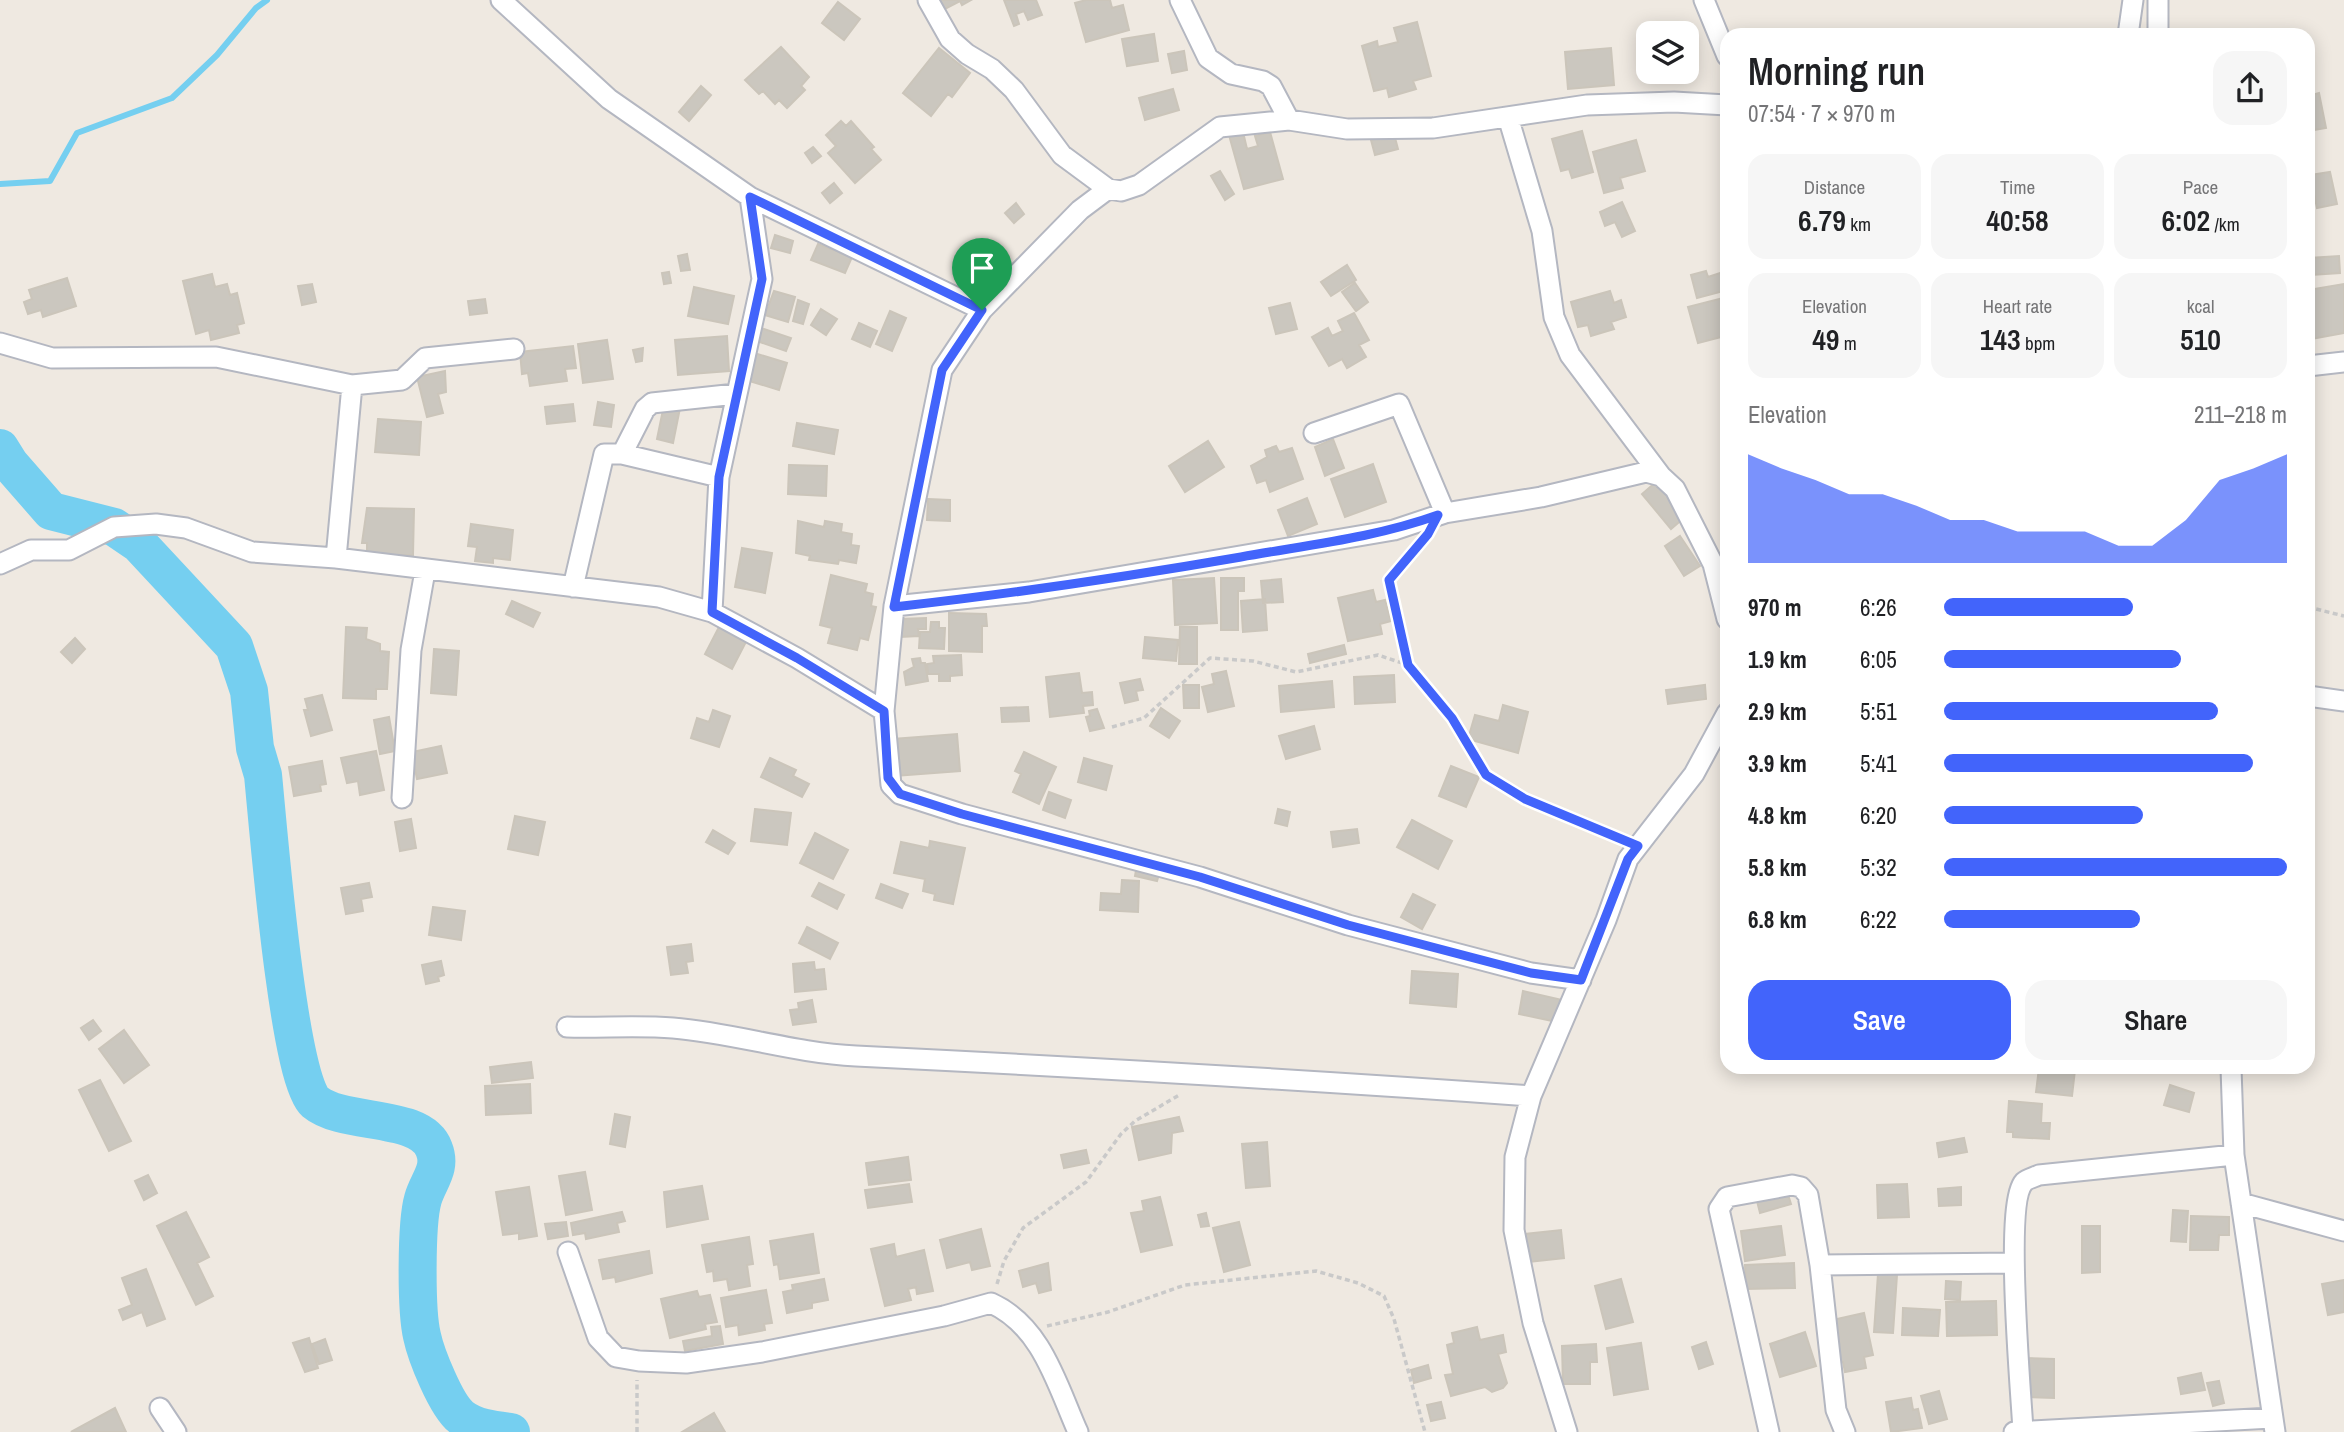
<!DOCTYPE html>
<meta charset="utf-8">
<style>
:root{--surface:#fff;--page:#f6f6f6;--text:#202124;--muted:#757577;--accent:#4264fb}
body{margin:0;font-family:"Archivo Narrow",sans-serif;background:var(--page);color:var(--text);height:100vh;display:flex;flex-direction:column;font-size:26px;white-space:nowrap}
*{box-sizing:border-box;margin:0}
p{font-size:23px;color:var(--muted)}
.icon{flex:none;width:38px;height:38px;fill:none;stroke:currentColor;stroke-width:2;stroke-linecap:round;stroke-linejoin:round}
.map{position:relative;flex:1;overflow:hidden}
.panel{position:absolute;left:1720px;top:28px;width:595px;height:1046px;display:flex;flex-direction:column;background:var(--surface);border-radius:21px;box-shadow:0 4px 18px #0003}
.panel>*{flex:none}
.controls{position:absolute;left:1636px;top:21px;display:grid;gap:14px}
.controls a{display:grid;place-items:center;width:63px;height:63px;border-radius:14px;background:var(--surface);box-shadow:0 4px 18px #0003;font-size:35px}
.pin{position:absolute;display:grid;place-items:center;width:60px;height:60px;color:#fff;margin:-72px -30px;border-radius:50% 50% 50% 0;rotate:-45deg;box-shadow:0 0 7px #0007}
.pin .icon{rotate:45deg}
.round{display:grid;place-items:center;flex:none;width:74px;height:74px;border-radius:21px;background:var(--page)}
.summary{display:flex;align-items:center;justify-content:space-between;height:119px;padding:0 28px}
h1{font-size:38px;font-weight:600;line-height:52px}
.metrics{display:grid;grid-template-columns:repeat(3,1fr);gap:10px;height:119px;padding:7px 28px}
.metrics div{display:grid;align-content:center;border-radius:18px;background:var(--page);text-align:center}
.metrics b{font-size:30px;font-weight:600}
.metrics small{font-size:19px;font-weight:400}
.metrics p{font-size:19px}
.chart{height:196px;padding:14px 28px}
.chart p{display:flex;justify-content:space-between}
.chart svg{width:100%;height:126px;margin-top:7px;fill:var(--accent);opacity:.7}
.primary-button{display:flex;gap:14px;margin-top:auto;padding:14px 28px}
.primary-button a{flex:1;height:80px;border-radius:21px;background:var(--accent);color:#fff;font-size:28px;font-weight:600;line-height:80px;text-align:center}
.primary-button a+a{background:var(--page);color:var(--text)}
ul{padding:0 28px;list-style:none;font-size:23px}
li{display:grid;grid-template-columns:112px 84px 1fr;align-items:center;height:52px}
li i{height:18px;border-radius:9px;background:var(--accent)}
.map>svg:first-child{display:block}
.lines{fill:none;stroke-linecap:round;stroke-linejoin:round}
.stream{stroke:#75cff0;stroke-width:6}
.river{stroke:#75cff0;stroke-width:38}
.building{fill:#cbc7bf;stroke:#cbc5ba;stroke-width:2}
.minor-casing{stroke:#b4b7c1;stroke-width:23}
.path{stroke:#c9c9c9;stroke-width:3.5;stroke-dasharray:5 3.5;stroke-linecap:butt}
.minor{stroke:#fff;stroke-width:19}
.route-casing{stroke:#fff;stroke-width:14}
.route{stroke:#4264fb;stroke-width:9}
</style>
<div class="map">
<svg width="2344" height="1432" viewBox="0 0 2344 1432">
<rect width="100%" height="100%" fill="#efe9e1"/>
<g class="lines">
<!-- stream -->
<path class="stream" d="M0,184l50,-3 27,-48 95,-35 45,-43 39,-47 11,-8"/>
<!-- river -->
<path class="river" d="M0,448l10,16 41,47 63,16 25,17 95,102 15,45 6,57 8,27c5,49 25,304 52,327 29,24 106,11 119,47 8,20 -6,32 -11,50 -7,24 -7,112 -1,137 4,19 24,69 39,81 14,11 33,13 50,15"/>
</g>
<!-- building -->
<path class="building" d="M940,0h31l-9,5 -2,-4 -15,8z
M1004,0h32l6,15 -14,5 -4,-9 -8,3 3,10 -5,2z
M1086,0h24l2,8 11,-3 6,25 -43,12 -11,-39z
M838,2l22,17 -16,21 -22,-17z
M1417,22l14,54 -18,5 3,8 -27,8 -2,-9 -13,3 -12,-45 15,-5 1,6 20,-5 -4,-14z
M1154,34l4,27 -31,5 -5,-27z
M781,47l28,30 -8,9 4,4 -18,18 -8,-8 -4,4 -12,-13 -4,3 -14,-14z
M939,48l31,25 -18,24 -4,-3 -17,22 -28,-23z
M1611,48l3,37 -46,4 -3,-37z
M1184,51l3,19 -15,3 -4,-19z
M2308,85l4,10 7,-2 7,35 -18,3z
M701,86l10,9 -22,26 -10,-9z
M1173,89l6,21 -34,10 -6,-22z
M841,121l5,5 5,-5 23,26 -3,2 10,11 -26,23 -27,-30 8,-7 -10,-11z
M1582,131l11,41 -21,6 -3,-9 -8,2 -9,-32z
M1243,132l4,17 11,-3 -3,-10 15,-4 13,47 -39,10 -15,-54z
M1394,134l4,15 -23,6 -4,-15z
M1636,140l9,31 -25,7 3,10 -19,5 -11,-41z
M813,147l8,9 -9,7 -7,-10z
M1220,171l14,23 -9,6 -14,-24z
M2330,172l7,32 -20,4 -7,-33z
M834,183l8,10 -12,10 -8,-10z
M1622,202l13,29 -13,6 -7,-15 -10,4 -5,-14z
M1016,203l8,11 -10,9 -9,-10z
M775,235l18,6 -3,12 -19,-5z
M818,244l34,13 -7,16 -34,-13z
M687,254l3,16 -9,1 -3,-15z
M2339,256l1,17 -29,2 -2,-17z
M1347,265l9,15 -25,16 -10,-14z
M1706,271l2,6 15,-5 4,18 -30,8 -6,-23z
M669,272l2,11 -7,1 -2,-11z
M212,274l3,13 12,-3 3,11 7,-2 7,30 -7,2 2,8 -28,7 -2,-10 -13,4 -13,-53z
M67,278l9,28 -33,11 -2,-7 -13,4 -4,-12 8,-3 -3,-9z
M1355,283l13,19 -12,9 -14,-19z
M312,284l4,18 -14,3 -4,-19z
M2344,284v49l-33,6 -3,-49z
M694,287l40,9 -6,28 -40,-8z
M774,291l21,6 -7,25 -23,-7z
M1610,291l4,12 7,-3 5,17 -15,5 3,7 -23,7 -3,-11 -10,2 -7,-25z
M1727,297v46l-2,-7 -27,7 -10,-36z
M485,299l2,14 -17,2 -2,-14z
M798,300l11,4 -6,20 -10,-3z
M1290,303l7,26 -21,5 -7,-26z
M821,309l16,10 -11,16 -15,-10z
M890,311l16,7 -14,33 -16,-7z
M1354,313l15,27 -10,5 7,12 -19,11 -5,-9 -13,7 -17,-29 16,-9 4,8 11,-5 -5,-10z
M859,323l18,8 -7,16 -18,-8z
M758,327l33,11 -5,13 -32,-11z
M727,336l2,35 -51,4 -3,-35z
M607,340l6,39 -30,4 -5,-39z
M573,346l3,22 -11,1 2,12 -37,5 -2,-13 -6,1 -2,-22z
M643,348l-1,13 -6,1 -3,-12z
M751,352l36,11 -8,27 -36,-11z
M445,371l1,21 -8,2 5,19 -16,4 -10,-40z
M598,402l16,3 -3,22 -17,-2z
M573,404l2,17 -28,3 -2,-17z
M664,405l16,3 -7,35 -16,-4z
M378,419l43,3 -2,33 -44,-3z
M797,423l41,7 -4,24 -41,-8z
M1333,439l11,29 -19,8 -10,-29z
M1208,441l16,26 -39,25 -16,-26z
M1276,446l3,6 13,-4 11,31 -33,13 -4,-12 -9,3 -6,-17 16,-9 -2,-7z
M1373,464l13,38 -41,15 -14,-38z
M789,465l38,1 -1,30 -38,-2z
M1656,482l29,35 -14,12 -29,-35z
M1307,498l10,26 -29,12 -10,-26z
M928,499l22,1v21l-23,-1z
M367,508l47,1 -1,46h-46v-12h-5z
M798,521l26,6 1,-6 17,3 -1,8 11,2 -1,11 8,1 -3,17 -17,-3 -1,4 -29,-4 1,-4 -14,-3z
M471,524l42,6 -3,30 -17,-2v5l-18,-2 2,-14 -9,-1z
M1680,536l20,30 -16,10 -19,-30z
M742,548l30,5 -7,40 -30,-6z
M831,575l36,9 -2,8 8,2 -2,12 5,1 -8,33 -8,-2 -3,12 -29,-7 4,-15 -12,-3z
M1214,578l3,45 -42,2 -2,-45z
M1221,578h23v13h-6v39h-17z
M1281,579l2,23 -20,1 -2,-22z
M1373,590l3,12 9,-2 6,21 -11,3 2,10 -34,7 -10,-43z
M1265,599l2,31 -24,2 -2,-31z
M512,601l28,12 -7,14 -27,-13z
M949,613l37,1 1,12h-5v26l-33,-1z
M926,618v11h-8l1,7 -19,1 -1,-18z
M931,622h8v6h6l-1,21 -25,-1 1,-16h10z
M721,623l27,15 -16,31 -27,-15z
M346,627l21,1 -1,11 14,5v7l9,1 -2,37h-11v10l-33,-1z
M1180,627h17v37h-18z
M1145,637l33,3 -2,21 -33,-3z
M75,638l10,11 -13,14 -11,-11z
M1344,645l2,9 -36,9 -2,-9z
M434,649l25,2 -3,44 -25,-2z
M961,655l1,20 -12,1v5h-11v-7h-11l-1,-10 7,-1 -1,-7z
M920,658l1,5h4l3,18 -22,4 -2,-13 10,-5 -2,-8z
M1226,671l8,35 -26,6 -6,-25 12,-3 -2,-10z
M1079,673l3,20 10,-1 1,13 -10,1 1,7 -34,4 -4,-40z
M1394,675l1,27 -40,2 -1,-27z
M1140,679l3,11 -7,1 2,9 -13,3 -5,-20z
M1332,681l2,26 -53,5 -2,-26z
M1183,685h16v23h-15z
M1705,685l1,14 -38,5 -2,-14z
M322,695l10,35 -21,6 -7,-26h4l-3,-11z
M1503,705l25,7 -10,41 -50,-14 7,-24 24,6z
M1028,707l1,14 -27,1 -1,-14z
M1161,708l19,13 -11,17 -19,-12z
M1097,709l7,19 -14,3 -4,-14 4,-1 -1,-5z
M713,710l17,6 -11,31 -28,-9 6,-20 12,4z
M389,717l6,34 -15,3 -6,-34z
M1314,726l6,23 -34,10 -7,-23z
M957,734l3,37 -65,5 -2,-37z
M441,746l6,27 -30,6 -2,-10 -5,1 2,-18z
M376,751l8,39 -24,5 -2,-14 -11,2 -6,-25z
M1024,752l32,15 -17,37 -26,-12 8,-18 -6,-3z
M770,758l26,12 -3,6 16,8 -7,13 -41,-20z
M1084,758l28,8 -6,24 -28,-8z
M322,761l4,23 -6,1 1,6 -27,5 -5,-29z
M1451,766l28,11 -13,30 -27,-11z
M1049,792l22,8 -6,18 -22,-8z
M755,809l36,4 -4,32 -36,-4z
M1278,809l12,3 -3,14 -12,-3z
M515,816l30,6 -7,33 -30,-6z
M411,819l5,29 -16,3 -5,-29z
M1412,820l40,21 -14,28 -41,-22z
M1357,829l2,14 -26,4 -2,-15z
M713,830l22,13 -7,11 -22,-12z
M815,833l33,17 -15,29 -33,-16z
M930,841l35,7 -12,56 -19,-4 1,-6 -12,-3 2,-12 -31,-6 7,-31 28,6z
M1137,865l23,6 -3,10 -22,-5z
M1122,880l17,1 -1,31 -38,-2 1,-17 20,1z
M369,883l3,14 -11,2 2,12 -17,3 -5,-26z
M819,883l25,12 -7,14 -25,-13z
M881,884l27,10 -6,14 -26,-10z
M1413,894l22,11 -13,24 -21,-12z
M433,907l32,4 -4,29 -32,-5z
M807,927l31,16 -8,16 -31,-16z
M691,944l2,17 -7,1 2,11 -17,2 -4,-28z
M441,961l3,14 -6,2 1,4 -13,3 -4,-19z
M814,962l1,8 9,-1 2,20 -31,3 -2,-28z
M1412,971l46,3 -2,33 -46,-4z
M1523,991l39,9 -5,22 -38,-8z
M812,1000l4,22 -23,3 -3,-15 9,-1 -1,-6z
M93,1020l8,11 -12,9 -8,-12z
M124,1030l25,35 -25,18 -25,-34z
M531,1062l2,16 -41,5 -2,-16z
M2039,1068l36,2 -3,26 -36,-4z
M100,1080l31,61 -22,10 -30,-61z
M530,1084l1,29 -45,2 -1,-29z
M2170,1085l24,8 -5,19 -25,-7z
M2009,1101l33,3 -1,19h9l-1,16 -36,-2v-5h-6z
M615,1114l15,3 -5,30 -15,-3z
M1179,1117l4,14 -11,2 -1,20 -32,7 -7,-33z
M1964,1138l3,14 -28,5 -2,-14z
M1267,1142l3,44 -24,2 -4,-44z
M1086,1150l3,13 -25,5 -3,-13z
M908,1157l3,23 -42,5 -3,-22z
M585,1172l7,38 -26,5 -7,-39z
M148,1175l9,18 -13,7 -9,-19z
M909,1184l3,18 -44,6 -3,-18z
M1907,1184l2,33 -31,1 -1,-33z
M702,1186l6,33 -41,8 -3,-35z
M529,1187l8,49 -18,3v-6l-16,2 -7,-43z
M1961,1187v18l-22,1 -1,-17z
M1786,1188l5,16 -31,9 -4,-16z
M1160,1197l12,48 -31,7 -10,-39 13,-2 -2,-10z
M2173,1210l15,1 -2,31 -15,-1z
M186,1212l23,45 -12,6 16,33 -17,9 -39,-79z
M622,1212l3,9 -8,2 2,9 -33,7 -1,-6 -12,2 -2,-12z
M1206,1213l3,13 -8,1 -3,-12z
M2191,1216l38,1v18h-10l-1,15h-28z
M566,1222l2,14 -20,3 -3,-15z
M1239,1222l11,43 -26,7 -11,-44z
M1781,1226l4,29 -40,6 -4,-30z
M2082,1226h18v46l-18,1z
M981,1229l9,37 -18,4 -2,-8 -23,6 -7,-28z
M1561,1230l3,28 -35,4 -4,-28z
M813,1234l6,39 -39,6 -2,-15 -4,1 -4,-24z
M749,1237l4,27 -6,1 3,21 -21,4 -2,-11 -13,2 -1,-10 -6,1 -5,-27z
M894,1244l2,13 28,-7 9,41 -16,3 -1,-7 -8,2 3,11 -26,6 -14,-57z
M649,1251l3,22 -36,9 -1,-5 -12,2 -4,-19z
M1048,1263l3,27 -12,3 -3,-10 -13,4 -4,-16z
M1794,1263l1,25 -49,1 -1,-24z
M146,1269l19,50 -18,7 -5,-14 -19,8 -4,-10 13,-5 -10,-27z
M1878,1274l19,1 -4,58 -19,-1z
M824,1279l4,21 -16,3v5l-25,5 -4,-21 10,-2 -1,-5z
M1621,1279l12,43 -27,7 -11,-43z
M2344,1280v32l-16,3 -6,-31z
M1946,1281l15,1 -1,18 -15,-1z
M766,1290l6,33 -8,1 1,6 -26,5 -1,-10 -12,2 -5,-29z
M697,1291l2,6 11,-2 7,27 -12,2 1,5 -36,9 -9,-39z
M1996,1301l1,34 -50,1 -1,-34z
M1903,1308l37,2 -2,26 -36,-1z
M1864,1313l9,42 -9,2 2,11 -21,4 -2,-10 -7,1 -8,-42z
M720,1326l3,18 -38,7 -2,-10 29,-5 -1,-9z
M1477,1327l3,13 23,-5 3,17 -8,2 9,29 -4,5 -11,4 -7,-5 -34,9 -6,-21 8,-1 -6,-29 7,-2 -2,-10z
M1805,1332l11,34 -36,11 -10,-33z
M309,1338l9,30 -13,4 -12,-29z
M325,1339l7,21 -13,4 -7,-20z
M1706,1342l7,22 -14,5 -7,-22z
M1641,1343l7,46 -34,6 -7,-47z
M1596,1344l1,18h-7v22h-27l-1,-38z
M2024,1358l30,1v39l-31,-1z
M1428,1365l3,13 -17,5 -3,-13z
M2201,1373l4,17 -24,4 -3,-16z
M2219,1381l5,22 -11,3 -6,-23z
M1939,1391l8,28 -18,5 -8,-28z
M1911,1398l2,12 5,-1 4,19 -31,4 -5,-30z
M1441,1402l4,16 -14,3 -4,-16z
M115,1408l11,24h-55z
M714,1413l11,19h-43z"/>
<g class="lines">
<defs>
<path id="minor" d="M501,0l108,99 141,98 232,113
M928,0l22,39 17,15 25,15 22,21 48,65 46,34 13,2 18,-6 81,-58 69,-7 58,9 86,-1 154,-23 87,-3 53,3
M1180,0l28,58 23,16 32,7 8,5 18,34
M1704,0l23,56
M2158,0v35
M2128,35l5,-35
M1508,117l34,114 12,86 16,38 91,121
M1108,189l-28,21 -98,100 -40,60 -48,236 -10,105 7,74 9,9 62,20 238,63 148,48 183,48 50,7
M0,343l52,15 164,-1 136,28 -16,173
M2308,366l36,-4
M352,385l50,-5 23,-22 89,-9
M1314,433l85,-29 46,109
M622,454l23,-45 7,-6 84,-9
M0,564l31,-14h38l45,-23 42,-3 30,4 66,24 84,6 323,39 53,15 85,46 87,53
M573,587l31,-133h18l97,23
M894,606l135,-14 365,-62 51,-17 96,-16 105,-25 15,4 14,13 38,75 14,55
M712,612l7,-135 43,-198 -12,-82
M2308,696l36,5
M402,798l9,-148 14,-79
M567,1027c35,1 71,-2 106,1 61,5 121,25 183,28 225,11 450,24 675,40
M2231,1068l3,87 41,277
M2241,1203l103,28
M568,1252l30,86 18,19 23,4 47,2 76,-11 182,-36 47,-13c51,23 66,82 87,129
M1820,1265l194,-2
M160,1408l16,24
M2023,1430c-2,-37 -19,-227 1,-248 3,-3 11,-5 15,-7l195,-20
M1567,1432l-34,-109 -19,-93 1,-73 16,-61 75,-176 22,-61 66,-85 33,-61
M1769,1432l-50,-223 8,-12 65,-12 9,2 7,8 12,70 16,145 9,22
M2014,1432l258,-14"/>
</defs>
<!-- minor casing -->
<use href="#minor" class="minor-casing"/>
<!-- path -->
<path class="path" d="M2308,607l36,9
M1408,665l-19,-85 31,-37
M1112,727l32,-9 66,-60 43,3 43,11 82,-17 30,10 44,53 34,57 39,24 95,39
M997,1284l7,-23 19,-33 63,-46 35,-48 14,-13 46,-27
M1047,1326l61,-14 77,-27 131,-14 42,12 26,13 10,23 31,113
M637,1432v-52"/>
<!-- minor -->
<use href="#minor" class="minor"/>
</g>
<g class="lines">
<defs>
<path id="route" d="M750,197l232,113 -40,60 -48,237c116,-13 231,-30 347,-50 66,-12 133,-19 197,-42l-10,19 -39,46 19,85 44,53 34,57 39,24 113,47 -10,13 -47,121 -50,-7 -183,-48 -148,-48 -238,-63 -62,-20 -12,-16 -4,-67 -87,-53 -85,-46 7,-135 43,-198z"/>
</defs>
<!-- route casing -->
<use href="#route" class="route-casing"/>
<!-- route -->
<use href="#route" class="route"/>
</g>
</svg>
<div class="controls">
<a><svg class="icon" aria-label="layers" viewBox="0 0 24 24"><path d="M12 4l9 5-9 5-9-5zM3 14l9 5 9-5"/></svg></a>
</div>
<div class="pin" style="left:982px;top:310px;background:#1e9e55"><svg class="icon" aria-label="arrive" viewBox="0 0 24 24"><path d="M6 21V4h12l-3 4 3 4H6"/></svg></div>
<section class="panel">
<div class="summary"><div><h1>Morning run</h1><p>07:54 · 7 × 970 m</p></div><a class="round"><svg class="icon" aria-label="share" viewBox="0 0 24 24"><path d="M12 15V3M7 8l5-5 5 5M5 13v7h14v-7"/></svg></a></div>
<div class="metrics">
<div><p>Distance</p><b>6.79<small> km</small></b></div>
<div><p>Time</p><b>40:58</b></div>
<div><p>Pace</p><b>6:02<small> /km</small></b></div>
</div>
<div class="metrics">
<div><p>Elevation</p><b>49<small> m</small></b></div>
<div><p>Heart rate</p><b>143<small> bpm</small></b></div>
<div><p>kcal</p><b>510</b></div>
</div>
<div class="chart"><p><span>Elevation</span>211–218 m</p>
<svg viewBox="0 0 160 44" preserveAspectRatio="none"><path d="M0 44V6L10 11L20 15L30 20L40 20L50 24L60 29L70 29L80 33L90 33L100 33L110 38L120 38L130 29L140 15L150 11L160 6V44z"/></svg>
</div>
<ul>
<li><b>970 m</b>6:26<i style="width:55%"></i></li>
<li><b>1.9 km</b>6:05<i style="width:69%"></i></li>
<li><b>2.9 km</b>5:51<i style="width:80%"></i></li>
<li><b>3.9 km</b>5:41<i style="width:90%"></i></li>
<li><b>4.8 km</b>6:20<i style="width:58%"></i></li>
<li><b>5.8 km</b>5:32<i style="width:100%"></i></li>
<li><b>6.8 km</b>6:22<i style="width:57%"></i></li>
</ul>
<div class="primary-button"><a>Save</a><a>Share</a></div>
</section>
</div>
